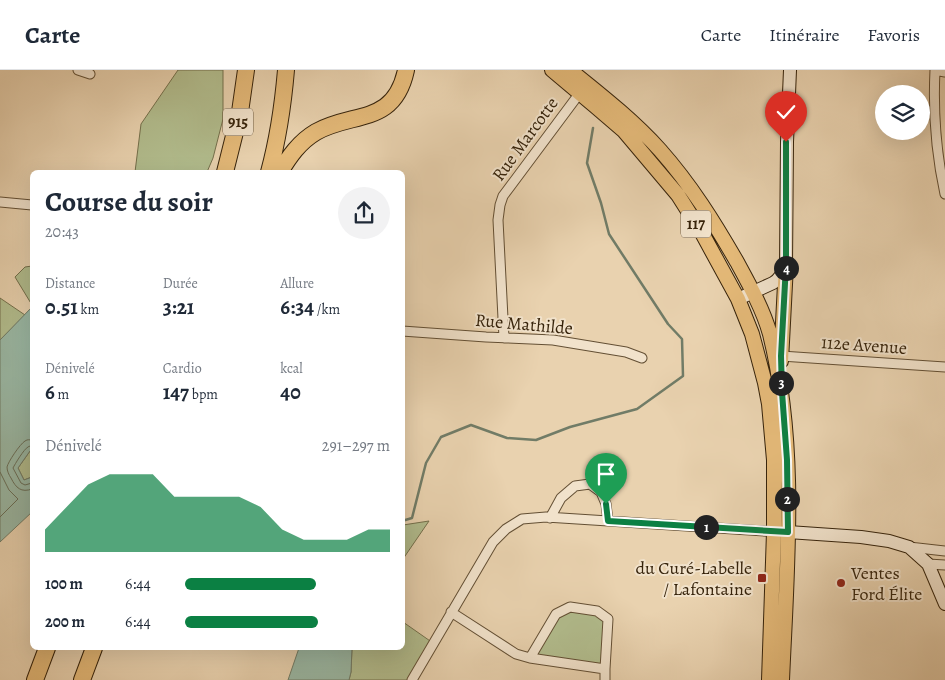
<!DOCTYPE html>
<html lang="fr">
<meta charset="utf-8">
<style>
:root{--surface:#fff;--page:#f2f2f3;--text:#1f2937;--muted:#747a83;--line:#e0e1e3;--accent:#0b8043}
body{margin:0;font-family:Alegreya,serif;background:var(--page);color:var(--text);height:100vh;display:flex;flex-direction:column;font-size:19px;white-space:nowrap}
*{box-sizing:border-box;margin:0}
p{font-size:16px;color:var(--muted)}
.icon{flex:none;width:28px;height:28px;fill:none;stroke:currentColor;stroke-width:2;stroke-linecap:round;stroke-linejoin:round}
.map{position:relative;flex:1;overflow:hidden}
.sheet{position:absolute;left:30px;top:100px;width:375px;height:480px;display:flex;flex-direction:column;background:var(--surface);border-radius:8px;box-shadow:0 5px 20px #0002}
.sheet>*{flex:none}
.tools{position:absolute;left:875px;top:15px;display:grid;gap:10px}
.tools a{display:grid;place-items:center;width:55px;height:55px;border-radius:50%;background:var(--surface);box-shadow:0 5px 20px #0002;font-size:25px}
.pin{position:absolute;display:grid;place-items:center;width:42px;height:42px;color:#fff;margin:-51px -21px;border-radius:50% 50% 50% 0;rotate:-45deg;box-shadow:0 0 5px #0007}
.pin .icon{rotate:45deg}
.km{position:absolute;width:25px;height:25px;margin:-12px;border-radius:50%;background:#222;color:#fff;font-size:14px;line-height:25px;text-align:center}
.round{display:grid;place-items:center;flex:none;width:52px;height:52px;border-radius:26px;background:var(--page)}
.headline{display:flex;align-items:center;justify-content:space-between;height:85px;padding:0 15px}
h1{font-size:28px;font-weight:600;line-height:38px}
.stats{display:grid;grid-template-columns:repeat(3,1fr);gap:8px;height:85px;padding:5px 15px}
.stats div{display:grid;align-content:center}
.stats b{font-size:21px;font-weight:600}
.stats small{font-size:14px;font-weight:400}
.stats p{font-size:14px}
.chart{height:140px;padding:10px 15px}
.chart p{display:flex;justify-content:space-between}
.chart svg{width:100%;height:90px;margin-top:5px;fill:var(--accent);opacity:.7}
ul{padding:0 15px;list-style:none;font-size:16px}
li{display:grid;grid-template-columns:80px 60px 1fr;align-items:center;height:38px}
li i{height:12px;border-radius:6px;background:var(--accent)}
header{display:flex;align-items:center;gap:30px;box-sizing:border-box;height:70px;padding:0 25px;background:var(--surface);border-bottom:1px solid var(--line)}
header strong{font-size:24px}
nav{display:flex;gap:28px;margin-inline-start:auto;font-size:18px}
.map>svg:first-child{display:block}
.green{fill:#b2bd8e;stroke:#74704c}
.water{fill:#99b8a5;stroke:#717c67}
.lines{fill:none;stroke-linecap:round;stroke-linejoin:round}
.shore{stroke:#686e58;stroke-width:1}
.stream{stroke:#717c67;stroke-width:2.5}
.street-casing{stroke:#634f34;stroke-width:11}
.secondary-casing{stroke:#36230b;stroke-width:14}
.primary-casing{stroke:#36230b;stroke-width:16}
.highway-casing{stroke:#36230b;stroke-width:18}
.street{stroke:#f1e2cb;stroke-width:9}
.secondary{stroke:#f1e2cb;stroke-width:12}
.primary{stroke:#e4b978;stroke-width:14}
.highway{stroke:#e4b978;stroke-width:16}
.route-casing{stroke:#fff;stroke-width:10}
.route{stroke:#0b8043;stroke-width:6}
.poi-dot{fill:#8f2418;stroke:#f1e2cb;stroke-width:2}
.labels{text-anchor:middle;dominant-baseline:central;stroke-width:4;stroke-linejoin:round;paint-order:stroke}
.shield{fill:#f1e2cb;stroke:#6e5c45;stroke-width:1}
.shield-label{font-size:16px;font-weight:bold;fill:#36230b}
.street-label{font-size:18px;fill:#36230b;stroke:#f1e2cb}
.poi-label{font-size:18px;fill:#36230b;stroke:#f1e2cb;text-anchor:end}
</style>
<header>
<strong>Carte</strong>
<nav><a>Carte</a><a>Itinéraire</a><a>Favoris</a></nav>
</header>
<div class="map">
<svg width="945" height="610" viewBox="0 0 945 610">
<rect width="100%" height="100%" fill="#e9d2af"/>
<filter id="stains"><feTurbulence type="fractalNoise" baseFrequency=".004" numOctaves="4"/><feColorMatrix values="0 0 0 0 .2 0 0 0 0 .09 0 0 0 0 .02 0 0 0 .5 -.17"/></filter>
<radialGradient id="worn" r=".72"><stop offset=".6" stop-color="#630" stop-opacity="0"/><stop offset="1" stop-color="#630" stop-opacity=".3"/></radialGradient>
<!-- green -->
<path class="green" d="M178,0h45v49l-10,39 -6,14h-72l6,-48z
M32,196v39l-17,-28 10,-10z
M0,228l25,17 -25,25z
M32,380v27l-8,3 -6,-12 12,-17z
M429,451l-26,38v-34z
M570,537l38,12 -3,50 -75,-11 26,-44z
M403,552l30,21 -21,37h-63l2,-8 1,-24h50z"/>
<!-- water -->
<path class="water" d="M32,237v143l-2,1 -12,17 6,12 8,-3v35l-32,30v-202z
M299,578h53l-1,24 -2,8h-61z"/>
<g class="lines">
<!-- shore -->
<path class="shore" d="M32,370c-3,0 -4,-1 -7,1 -5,3 -17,21 -18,26 0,4 2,8 4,11 5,10 10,15 21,11
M32,376c-1,0 -3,0 -4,1 -4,2 -13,17 -15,21l8,15 4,2 7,-2
M0,402l9,18 9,9 -18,18"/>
<!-- stream -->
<path class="stream" d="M402,451l10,-3 14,-55 15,-26 30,-12 36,13 29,2 34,-13 67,-18 46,-33 -1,-37 -14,-15 -59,-90 -8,-31 -14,-40 6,-35"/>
<defs>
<path id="street" d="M78,0l12,4
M935,0c-2,41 1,83 10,124
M935,0l10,2
M0,132l32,3
M402,261l84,6 67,3 73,12 16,6
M504,268l-6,-118 2,-15 3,-9 6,-8 73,-98
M781,286l164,11
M550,448l11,-20 14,-12 15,-2 11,8 5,12 2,17
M909,477l36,4
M928,494l17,1
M451,542l65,42 14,4 75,11v11
M530,588l26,-44 14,-7 27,4 11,8 -3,50
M412,610l81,-138 13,-13 16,-10 24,-2 233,15"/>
<path id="secondary" d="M738,229l35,-16c7,-4 10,-10 13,-18l1,-123 3,-72
M788,462l73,5 28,4 20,6 19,17 17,40"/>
<path id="primary" d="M552,0l44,37 28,24 54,64 24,38 36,66 14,35 13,49 4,21 5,56v72l-5,148
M570,0c31,25 63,50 90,80 31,35 54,72 77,112 12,22 26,47 33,72 28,113 17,231 12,346
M781,291l5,-96"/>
<path id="highway" d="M225,102l15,-60 6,-42
M269,102c9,-33 14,-67 17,-102
M280,102c9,-15 19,-30 36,-40 37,-21 78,-6 90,-62
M35,610l12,-32
M82,610l12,-32"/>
</defs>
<!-- street casing -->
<use href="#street" class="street-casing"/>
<!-- secondary casing -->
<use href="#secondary" class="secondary-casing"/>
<!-- primary casing -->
<use href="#primary" class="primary-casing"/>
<!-- highway casing -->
<use href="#highway" class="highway-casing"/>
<!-- street -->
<use href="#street" class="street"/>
<!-- secondary -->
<use href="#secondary" class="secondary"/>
<!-- primary -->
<use href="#primary" class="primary"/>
<!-- highway -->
<use href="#highway" class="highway"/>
</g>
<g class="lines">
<defs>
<path id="route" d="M606,434l2,17 180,11 -1,-72 -5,-68 -1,-36 5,-91v-123"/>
</defs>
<!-- route casing -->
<use href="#route" class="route-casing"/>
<!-- route -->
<use href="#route" class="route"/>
</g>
<!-- markers -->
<g class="poi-dot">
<rect x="757" y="503" width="10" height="10" rx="2.5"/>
<circle cx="841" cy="513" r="5"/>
</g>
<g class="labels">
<!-- shield labels -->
<g class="shield">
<rect x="223" y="38.5" width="30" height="27" rx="4"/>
<rect x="681" y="140.5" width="30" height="27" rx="4"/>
</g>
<g class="shield-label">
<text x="238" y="52">915</text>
<text x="696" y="154">117</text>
</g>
<!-- street labels -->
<g class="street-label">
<text transform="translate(525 69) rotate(-54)">Rue Marcotte</text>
<text transform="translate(524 254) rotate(5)">Rue Mathilde</text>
<text transform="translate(864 275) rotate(4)">112e Avenue</text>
</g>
<!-- poi labels -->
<g class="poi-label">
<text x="752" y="498">du Curé-Labelle<tspan x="752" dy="21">/ Lafontaine</tspan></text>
<text x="851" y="503" text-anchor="start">Ventes<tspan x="851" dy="21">Ford Élite</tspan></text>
</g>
</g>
<rect width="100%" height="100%" filter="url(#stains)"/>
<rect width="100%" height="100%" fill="url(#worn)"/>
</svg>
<div class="tools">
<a><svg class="icon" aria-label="layers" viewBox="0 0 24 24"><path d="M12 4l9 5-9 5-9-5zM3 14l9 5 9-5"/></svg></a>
</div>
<div class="pin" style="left:606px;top:434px;background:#1e9e55"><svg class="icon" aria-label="arrive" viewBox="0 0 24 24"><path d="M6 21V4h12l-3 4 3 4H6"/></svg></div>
<div class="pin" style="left:786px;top:72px;background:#d93025"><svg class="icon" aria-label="check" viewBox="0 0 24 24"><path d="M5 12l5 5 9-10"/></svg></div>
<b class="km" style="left:706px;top:457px">1</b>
<b class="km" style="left:787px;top:429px">2</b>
<b class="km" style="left:781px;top:313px">3</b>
<b class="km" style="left:786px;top:198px">4</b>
<section class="sheet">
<div class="headline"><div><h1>Course du soir</h1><p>20:43</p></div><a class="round"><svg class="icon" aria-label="share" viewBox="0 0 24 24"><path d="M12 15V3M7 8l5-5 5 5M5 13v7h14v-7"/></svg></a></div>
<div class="stats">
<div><p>Distance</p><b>0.51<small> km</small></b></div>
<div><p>Durée</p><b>3:21</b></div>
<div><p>Allure</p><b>6:34<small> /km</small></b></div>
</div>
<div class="stats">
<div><p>Dénivelé</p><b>6<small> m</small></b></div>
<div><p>Cardio</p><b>147<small> bpm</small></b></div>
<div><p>kcal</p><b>40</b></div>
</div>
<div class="chart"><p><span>Dénivelé</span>291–297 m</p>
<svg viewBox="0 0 160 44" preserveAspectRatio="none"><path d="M0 44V33L10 22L20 11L30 6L40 6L50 6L60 17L70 17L80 17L90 17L100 22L110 33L120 38L130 38L140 38L150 33L160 33V44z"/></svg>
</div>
<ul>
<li><b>100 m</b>6:44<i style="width:64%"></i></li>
<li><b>200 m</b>6:44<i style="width:65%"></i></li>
</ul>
</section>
</div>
